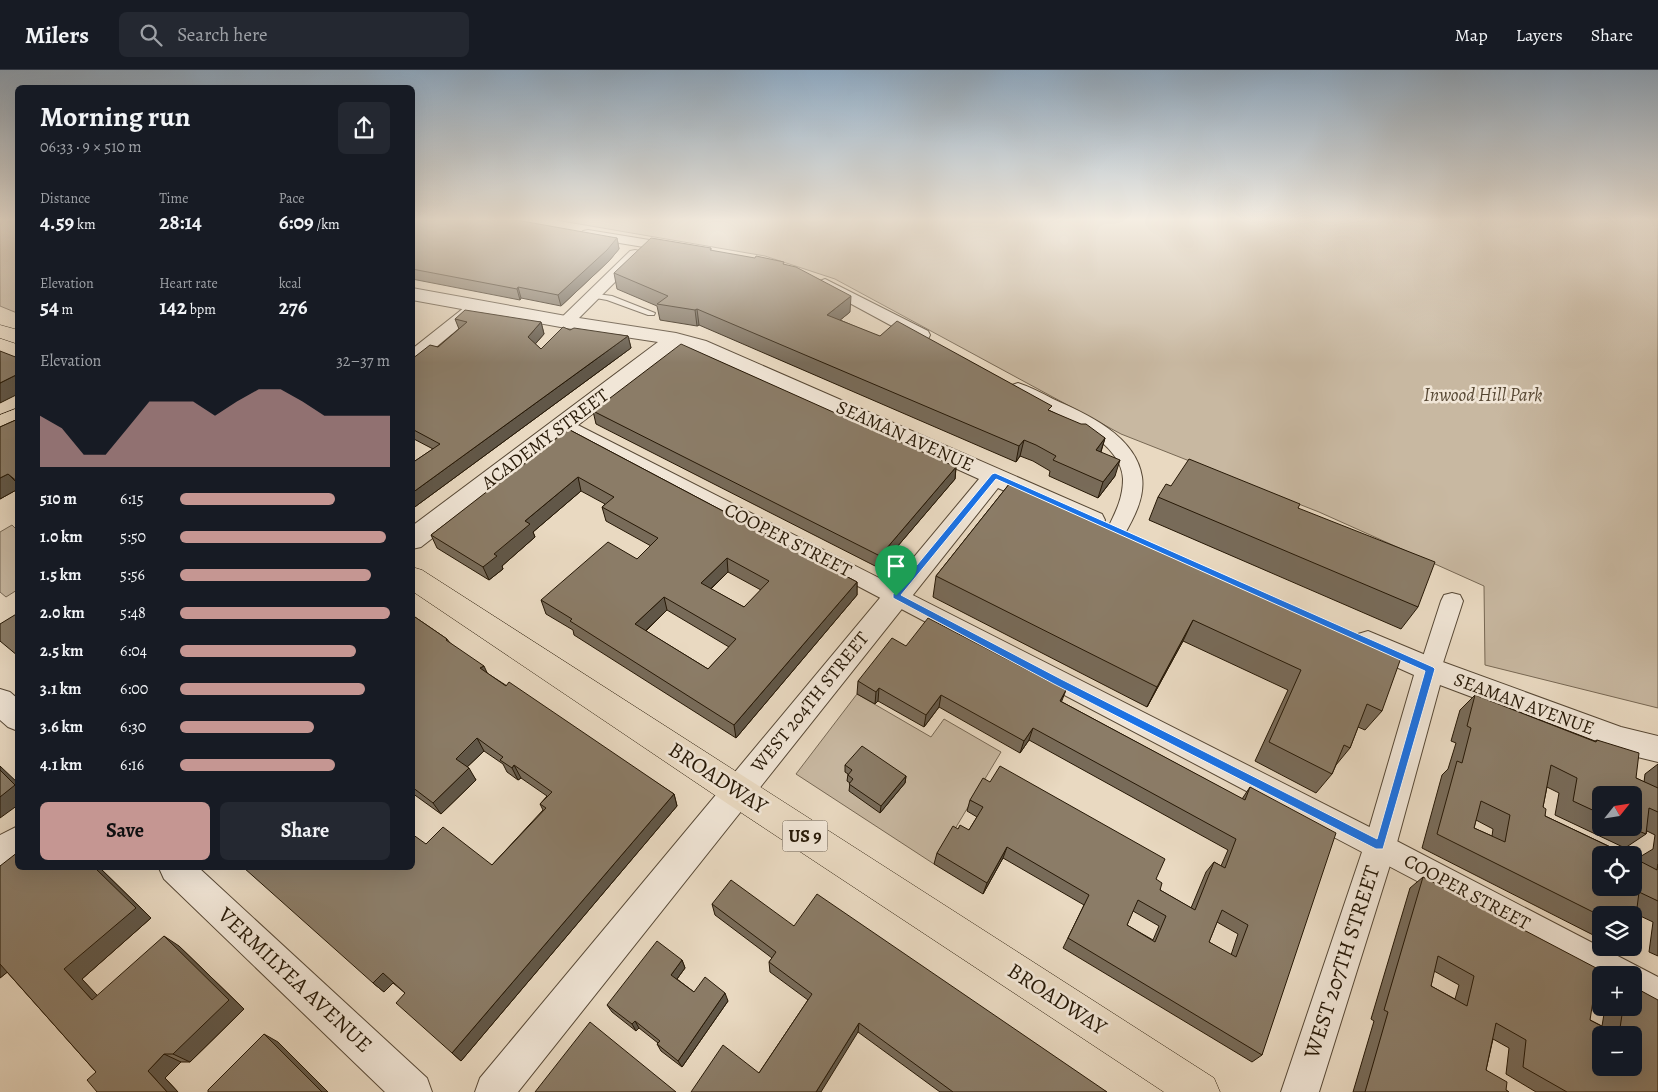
<!DOCTYPE html>
<meta charset="utf-8">
<style>
:root{--surface:#171b24;--page:#242831;--text:#f1f3f6;--muted:#9ea1a6;--line:#363941;--accent:#c59692}
body{margin:0;font-family:Alegreya,serif;background:var(--page);color:var(--text);height:100vh;display:flex;flex-direction:column;font-size:19px;white-space:nowrap}
*{box-sizing:border-box;margin:0}
p{font-size:16px;color:var(--muted)}
.icon{flex:none;width:28px;height:28px;fill:none;stroke:currentColor;stroke-width:2;stroke-linecap:round;stroke-linejoin:round}
.map{position:relative;flex:1;overflow:hidden}
.sheet{position:absolute;left:15px;top:15px;width:400px;height:785px;display:flex;flex-direction:column;background:var(--surface);border-radius:8px;box-shadow:0 5px 20px #0002}
.sheet>*{flex:none}
.needle{width:32px;rotate:60deg}
.controls{position:absolute;left:1592px;top:716px;display:grid;gap:10px}
.controls a{display:grid;place-items:center;width:50px;height:50px;border-radius:8px;background:var(--surface);box-shadow:0 5px 20px #0002;font-size:25px}
.pin{position:absolute;display:grid;place-items:center;width:42px;height:42px;color:#fff;margin:-51px -21px;border-radius:50% 50% 50% 0;rotate:-45deg;box-shadow:0 0 5px #0007}
.pin .icon{rotate:45deg}
.round{display:grid;place-items:center;flex:none;width:52px;height:52px;border-radius:8px;background:var(--page)}
.overview{display:flex;align-items:center;justify-content:space-between;height:85px;padding:0 25px}
h1{font-size:28px;font-weight:700;line-height:38px}
.metrics{display:grid;grid-template-columns:repeat(3,1fr);gap:8px;height:85px;padding:5px 25px}
.metrics div{display:grid;align-content:center}
.metrics b{font-size:21px;font-weight:700}
.metrics small{font-size:14px;font-weight:400}
.metrics p{font-size:14px}
.chart{height:140px;padding:10px 25px}
.chart p{display:flex;justify-content:space-between}
.chart svg{width:100%;height:90px;margin-top:5px;fill:var(--accent);opacity:.7}
.primary-button{display:flex;gap:10px;margin-top:auto;padding:10px 25px}
.primary-button a{flex:1;height:58px;border-radius:8px;background:var(--accent);color:#111;font-size:20px;font-weight:700;line-height:58px;text-align:center}
.primary-button a+a{background:var(--page);color:var(--text)}
ul{padding:0 25px;list-style:none;font-size:16px}
li{display:grid;grid-template-columns:80px 60px 1fr;align-items:center;height:38px}
li i{height:12px;border-radius:6px;background:var(--accent)}
header{display:flex;align-items:center;gap:30px;box-sizing:border-box;height:70px;padding:0 25px;background:var(--surface);border-bottom:1px solid var(--line)}
header strong{font-size:24px}
nav{display:flex;gap:28px;margin-inline-start:auto;font-size:18px}
.search{width:350px;height:45px;background:var(--page);display:flex;align-items:center;gap:12px;box-sizing:border-box;padding:0 18px;border-radius:8px;color:var(--muted);font-size:19px}
.map>svg:first-child{display:block}
.green{fill:#c8b8a1;stroke:#776854}
.lines{fill:none;stroke-linecap:round;stroke-linejoin:round}
.service-casing{stroke:#574835;stroke-width:2}
.minor-casing{stroke:#574835;stroke-width:2}
.tertiary-casing{stroke:#574835;stroke-width:2}
.primary-casing{stroke:#261806;stroke-width:1}
.service{fill:#f1e6d7;fill-rule:evenodd}
.minor{fill:#f1e6d7;fill-rule:evenodd}
.tertiary{fill:#f1e6d7;fill-rule:evenodd}
.primary{fill:#e9d9c1;fill-rule:evenodd}
.wall{fill:#786b59;stroke:#261806;fill-rule:evenodd}
.shaded-wall{fill:#615748;stroke:#261806}
.building{fill:#8b7c67;stroke:#261806;fill-rule:evenodd}
.route{fill:#1a73e8;stroke:#fff;fill-rule:evenodd}
.labels{text-anchor:middle;dominant-baseline:central;stroke-width:5;stroke-linejoin:round;paint-order:stroke}
.shield{fill:#f1e6d7;stroke:#635645;stroke-width:1}
.shield-label{font-size:18px;font-weight:bold;fill:#261806}
.park-label{font-size:19px;font-style:italic;fill:#574834;stroke:#f1e6d7}
.street-label{font-size:19px;fill:#261806;stroke:#f1e6d7}
.near-street-label{font-size:22px;fill:#261806;stroke:#f1e6d7}
</style>
<header>
<strong>Milers</strong>
<div class="search"><svg class="icon" aria-label="search" viewBox="0 0 24 24"><circle cx="10" cy="10" r="6"/><path d="M15 15l6 6"/></svg>Search here</div>
<nav><a>Map</a><a>Layers</a><a>Share</a></nav>
</header>
<div class="map">
<svg width="1658" height="1022" viewBox="0 0 1658 1022">
<rect width="100%" height="100%" fill="#e9d9c1"/>
<filter id="stains"><feTurbulence type="fractalNoise" baseFrequency=".004" numOctaves="4"/><feColorMatrix values="0 0 0 0 .2 0 0 0 0 .09 0 0 0 0 .02 0 0 0 .5 -.17"/></filter>
<radialGradient id="worn" r=".72"><stop offset=".6" stop-color="#630" stop-opacity="0"/><stop offset="1" stop-color="#630" stop-opacity=".3"/></radialGradient>
<!-- green -->
<path class="green" d="M0,150h17v93l-17,-7z
M556,150h1102v488l-173,-43 -1,-79 -165,-74 -198,-78 -286,-155 -70,-23z
M12,455l5,5v60l-11,7 -6,-5v-60z
M857,624l74,43 13,-18 57,33 -67,112 -138,-90z"/>
<g class="lines">
<defs>
<path id="service" d="M590,223l22,3 43,17 -1,2h-6l-41,-15 -17,-3z"/>
<path id="minor" d="M588,160l86,14 5,1 2,3 -2,3 -5,1 -91,-15 -2,-3 2,-3z
M635,180l5,1 2,3 -2,3 -68,68h-12l-2,-3 2,-3 70,-68z
M825,209l103,52 2,4 -2,4h-12l-96,-52 -3,-3 3,-3z
M476,231l6,2 2,3 -2,3 -64,53 -6,1v-14l58,-46z
M1018,313c12,4 24,10 35,16 34,15 83,37 89,78 3,20 -8,41 -18,58l-7,2 -7,-2 -3,-5c8,-17 16,-31 16,-51 -1,-42 -79,-71 -111,-86l-3,-4 3,-4z
M564,348l825,419 246,128 23,12v31l-24,-12v-21h-33v3l-1043,-550 -3,-4 3,-4z
M1452,523l8,2 3,6 -22,68 -3,7 -8,2 -8,-2 -3,-7 22,-68 3,-6z"/>
<path id="tertiary" d="M412,218l154,28 110,17 30,8 396,173 3,6 -3,6 -9,3 -9,-3 -86,-38 -480,604h-43l5,-14 499,-599 -287,-130 -12,-3 -259,201 -9,2v-23l246,-184 -92,-14 -154,-28z
M1368,561l72,30 181,66 37,9v26l-37,-9 -181,-68 -44,161 -77,246h-38l83,-246 50,-171 -56,-25 -4,-8 4,-8z
M0,619l10,3 8,7v32l-10,-4 -8,-7z
M18,756v35l-18,9v-35z
M159,798h40l228,210 5,14h-47l-221,-213z"/>
<path id="primary" d="M0,255l18,5v14l-18,-6z
M18,338v17l-18,8v-18z
M412,497l10,3 792,508 6,14h-56l-439,-290 -313,-211z"/>
</defs>
<!-- service casing -->
<use href="#service" class="service-casing"/>
<!-- minor casing -->
<use href="#minor" class="minor-casing"/>
<!-- tertiary casing -->
<use href="#tertiary" class="tertiary-casing"/>
<!-- primary casing -->
<use href="#primary" class="primary-casing"/>
<!-- service -->
<use href="#service" class="service"/>
<!-- minor -->
<use href="#minor" class="minor"/>
<!-- tertiary -->
<use href="#tertiary" class="tertiary"/>
<!-- primary -->
<use href="#primary" class="primary"/>
</g>
<!-- wall -->
<path class="wall" d="M412,150l205,18 2,11 -10,12 -48,45 -40,-8 -1,2 -108,-21z
M711,178v3l73,13 66,48 -10,8 210,91 55,27 -4,14 14,24 -17,22 -49,-22 1,-5 -17,-10 -13,-5 -4,6 -317,-137 -2,1 -37,-6 -3,-14 -40,-17 -3,-16z
M455,249l86,3 3,12 -9,10 6,5 29,-19 58,6 3,12 -219,161v-46l21,-14 -21,-11v-79l26,-12 21,-18z
M593,341l363,56 -1,12 -76,89 -283,-144z
M18,349v70l-18,10v-72z
M568,359l289,153v13l-121,143 -162,-103 -1,-5 -27,-16 -5,-14 96,-41 14,-13 -45,-25 -4,-14 3,-3 -24,-13 -48,41 2,5 -33,29 1,3 -14,11 -52,-32 -6,-13 77,-58zM728,502l33,18 -17,17 -33,-18zM667,540l62,37 -21,22 -62,-38z
M1010,413l372,228 -17,19 -7,-3 -8,21 -14,17 -4,9 -16,19 -61,-32 33,-71 -105,-49 -36,66 -214,-110 3,-21z
M1171,416l127,22 120,99 -17,22 -252,-109 9,-23z
M412,545l35,24 3,4 37,30 187,121 3,12 -216,255 -9,-8 -47,-60 -12,-10 -9,9 -11,-9 53,-139 66,21 51,-55 -3,-6 7,-8 -26,-18 -3,2 -11,-8 -4,-8 -19,-13 -17,16 9,13 -35,34 -29,-21z
M906,576l156,56 180,97 8,-12 12,268 -10,7 -189,-114 21,-43 -81,-47 -20,36 -49,-30 3,-11 21,-24 11,1 8,-13 -10,-6 3,-11 186,79 4,11 31,18 15,-36 8,-10 7,4 7,-16 -199,-110 -9,13 -81,-46 -15,20 -46,-26 -3,3 -18,-10 1,-13zM1133,841l26,15 -6,14 -26,-15zM1217,852l21,12 -7,21 -22,-13z
M1475,625l120,46 2,-1 39,38 8,4 1,-8 13,-10v192l-9,-4 4,-30 -17,-8 -2,19v-18h-33v24l-179,-91 20,-73 6,-6 8,-26 -5,-2 9,-31zM1547,717l12,6 -4,22 70,33 21,-14 1,-3 8,4 -2,14 -15,9v2l-93,-44 -2,-9zM1601,725l33,33h-33zM1476,750l17,9 -1,7 -18,-8z
M845,695l61,11 -1,7 -25,30 -31,-22 1,-8 -3,-2 1,-7 -3,-2z
M0,796l18,2h82l51,50 -69,61 15,17 82,-50 65,63 -54,53h-9l-16,16 13,14h-81l-1,-20 -89,-100 -7,6z
M1423,807l167,143 12,6 3,-18h29l24,84h-122l-30,-18 3,-26 -16,-9 -7,31 20,20 3,2h-156l21,-71 -3,-2 39,-131zM1434,901l25,14 -4,14 -24,-13z
M712,834l82,22 313,166h-167l-82,-60 -99,41 49,-73 -38,-28 -1,-10 3,-4 -57,-43z
M682,890l3,8 -8,11 17,13 34,9 -46,66 -21,-16 -4,-7 1,-1 -19,-15 -3,3 -24,-19 -5,-7z"/>
<!-- shaded-wall -->
<path class="shaded-wall" d="M617,168l2,11 -10,12 -48,45 -3,-11z
M518,217l3,11 -1,2 -3,-11z
M851,226l-1,16 -23,19v-16z
M697,239l2,16 -2,1 -2,-16z
M541,252l3,12 -13,15 -3,-12z
M628,266l3,12 -219,161v-16z
M18,304v20l-18,9v-20z
M1105,368l-5,16 -4,-4z
M1024,370l-4,16 -4,6 3,-16z
M1120,390l-5,16 -17,22 5,-16z
M956,397l-1,12 -76,89 1,-12z
M8,404l10,10v5l-18,10v-21z
M578,407l3,14 -48,41 2,5 -33,29 1,3 -14,11 -6,-13 11,-13 31,-33z
M727,488l1,14 -25,24 -2,-13z
M857,512v13l-121,143 -2,-13z
M664,527l3,13 -28,27 -4,-13z
M1193,550l-10,21 -36,66 10,-20z
M484,596l6,13 -10,-11z
M879,618l-1,13 -3,3 1,-12z
M1066,620l-5,13 -1,-2z
M941,625l-2,12 -15,20 2,-12z
M1033,658l-4,12 -9,13 4,-12z
M477,668l7,13 -21,20 -7,-12z
M514,695l7,13 -3,2 -6,-12z
M0,696l18,17v22l-18,13z
M469,698l7,12 -35,34 -8,-11z
M906,706l-1,7 -25,30 1,-7z
M674,724l3,12 -216,255 -9,-8z
M1007,777l-4,11 -20,36 4,-11z
M95,798h5l51,50 -69,61 28,30 -18,-9 -28,-31z
M164,866l15,10 65,63 -54,53 -17,-8z
M0,890l14,7 -14,11z
M682,890l3,8 -11,15 -3,-8z
M383,903l11,9 -10,10 -11,-9z
M725,923l3,8 -46,66 -4,-6z
M635,951l4,7 -3,3 -4,-7z
M859,953l-1,9 -37,60h-5z
M264,964l14,8 50,50h-6z
M164,984l17,8 -16,16 13,14h-11l-19,-21z"/>
<!-- building -->
<path class="building" d="M412,150h104l101,18 -10,12 -49,45 -40,-8 -1,2 -105,-20z
M651,168l60,10 -1,2 45,8 1,-2 28,6 -1,2 13,3 55,29 -24,19 53,21 17,-15 155,85 -4,4 33,14h5l19,14 -9,12 24,10 -17,22 -50,-22 3,-4 -20,-11 -12,-5 -5,6 -322,-137 -2,1 -38,-6 11,-8 -54,-23z
M465,240l76,12 -13,15 13,12 22,-22 7,3 4,-2 54,8 -216,157v-30l28,-19 -28,-15v-70l18,-14 8,2 29,-25 -12,-3z
M681,274l275,123 -76,89 -287,-145z
M0,281l18,7v16l-18,9z
M18,349v63l-10,-8 -8,4v-51z
M568,359l289,153 -123,143 -164,-104 2,-2 -31,-19 67,-58 29,17 21,-21 -56,-31 12,-10 -36,-20 -53,44 5,3 -36,30 3,2 -14,11 -52,-32 76,-59 1,1zM727,488l42,23 -25,26 -43,-24zM664,527l72,42 -28,30 -73,-45z
M1189,389l111,45 -2,4 137,54 -17,45 -260,-110 8,-13 5,2z
M1010,413l392,172 -20,56 -15,-7 -17,44 -6,-3 -12,29 -63,-32 32,-72 -108,-50 -36,67 -221,-111z
M18,543v43l-18,-15v-17z
M412,545l35,24 -1,1 38,26 -4,2 26,18 3,-4 165,112 -222,259 -56,-50 9,-10 -22,-20 -10,10 -129,-115h168v-34l14,10 17,-17 49,38 54,-57 -6,-4 12,-12 -38,-27 -2,3 -12,-8 3,-3 -26,-19 -21,21 13,9 -36,35 -21,-16z
M928,548l138,72 -6,11 185,99 5,-13 86,46 -74,222 -194,-117 21,-43 -82,-48 -20,36 -50,-30 16,-27 5,3 2,-4 9,5 14,-23 -13,-7 13,-22 7,4 10,-16 165,93 -9,20 6,4 -2,7 35,20 19,-48 11,6 11,-29 -203,-111 -9,13 -83,-46 -15,20 -47,-27 -3,4 -18,-11 34,-43 14,8zM1138,830l28,16 -11,26 -28,-17zM1222,840l26,15 -12,32 -27,-15z
M1475,625l121,47 1,-2 42,13 -3,25 22,10v24l-9,-4 -3,26 -15,-6h3v-33h-33v19l-28,-13 4,-23 -26,-13 -8,42 3,2 -1,7 82,39h-26v33h33v-30l23,12 1,-6v37l-19,-9 -5,40v-17h-33v1l-164,-82 20,-73 5,2 9,-35 -4,-2zM1481,731l29,14 -5,27 -31,-14z
M862,676l44,30 -25,30 -32,-22 4,-5 -5,-4 4,-5 -7,-5z
M0,700l15,15 -15,12z
M18,782v16h77l41,40 -72,61 28,31 72,-64 65,64 -56,54h-9l-16,17 19,21h-70l-10,-12 9,-8 -96,-108v-98z
M1423,807l175,92 -8,51 28,15h-17v33h33v-33h-15l4,-27h11v-21l24,13v92h-91l-44,-25 3,-27 -30,-17 -10,47 21,12 -1,8 3,2h-144l23,-80 -4,-2zM1438,886l36,20 -7,30 -36,-20z
M731,810l63,46 23,-32 290,198h-154l-94,-69 -43,69h-125l32,-47 36,28 53,-79 -43,-32 7,-10 -64,-48z
M657,871l25,19 -11,15 23,17 11,-15 20,16 -47,68 -21,-17 3,-3 -25,-20 -3,3 -25,-19z
M590,952l86,70h-141z
M264,964l58,58h-114v-2z"/>
<!-- sky -->
<linearGradient id="sky" x2="0" y2="1"><stop stop-color="#8ea8bf"/><stop offset="0.51" stop-color="#f5eee3"/><stop offset="1" stop-color="#f5eee3" stop-opacity="0"/></linearGradient>
<rect width="1658" height="293" fill="url(#sky)"/>
<!-- route -->
<path class="route" d="M995,403l438,194 2,2 -52,180h-7l-322,-165 -161,-86v-4l99,-120zM996,409l429,192 -48,168 -316,-160 -160,-84z"/>
<g class="labels">
<!-- shield labels -->
<rect class="shield" x="782.5" y="750.5" width="45" height="31" rx="4"/>
<g class="shield-label">
<text x="805" y="766">US 9</text>
</g>
<!-- park labels -->
<g class="park-label">
<text x="1483" y="325">Inwood Hill Park</text>
</g>
<!-- street labels -->
<g class="street-label">
<text transform="translate(905 366) rotate(24)">SEAMAN AVENUE</text>
<text transform="translate(545 369) rotate(-37)">ACADEMY STREET</text>
<text transform="translate(788 470) rotate(27)">COOPER STREET</text>
<text transform="translate(810 632) rotate(-51)">WEST 204TH STREET</text>
<text transform="translate(1524 634) rotate(20)">SEAMAN AVENUE</text>
<text transform="translate(1467 822) rotate(28)">COOPER STREET</text>
</g>
<!-- near-street labels -->
<g class="near-street-label">
<text transform="translate(718 708) rotate(33)">BROADWAY</text>
<text transform="translate(1342 892) rotate(-72)">WEST 207TH STREET</text>
<text transform="translate(295 910) rotate(43)">VERMILYEA AVENUE</text>
<text transform="translate(1057 929) rotate(33)">BROADWAY</text>
</g>
</g>
<rect width="100%" height="100%" filter="url(#stains)"/>
<rect width="100%" height="100%" fill="url(#worn)"/>
</svg>
<div class="controls">
<a><svg class="needle" viewBox="-14 -14 28 28"><path d="M0-13l5 13h-10z" fill="#e53935"/><path d="M0 13l5-13h-10z" fill="#9ea1a6"/></svg></a>
<a><svg class="icon" aria-label="locate" viewBox="0 0 24 24"><circle cx="12" cy="12" r="6"/><path d="M12 2v4M12 18v4M2 12h4M18 12h4"/></svg></a>
<a><svg class="icon" aria-label="layers" viewBox="0 0 24 24"><path d="M12 4l9 5-9 5-9-5zM3 14l9 5 9-5"/></svg></a>
<a>+</a>
<a>−</a>
</div>
<div class="pin" style="left:896px;top:526px;background:#1e9e55"><svg class="icon" aria-label="arrive" viewBox="0 0 24 24"><path d="M6 21V4h12l-3 4 3 4H6"/></svg></div>
<section class="sheet">
<div class="overview"><div><h1>Morning run</h1><p>06:33 · 9 × 510 m</p></div><a class="round"><svg class="icon" aria-label="share" viewBox="0 0 24 24"><path d="M12 15V3M7 8l5-5 5 5M5 13v7h14v-7"/></svg></a></div>
<div class="metrics">
<div><p>Distance</p><b>4.59<small> km</small></b></div>
<div><p>Time</p><b>28:14</b></div>
<div><p>Pace</p><b>6:09<small> /km</small></b></div>
</div>
<div class="metrics">
<div><p>Elevation</p><b>54<small> m</small></b></div>
<div><p>Heart rate</p><b>142<small> bpm</small></b></div>
<div><p>kcal</p><b>276</b></div>
</div>
<div class="chart"><p><span>Elevation</span>32–37 m</p>
<svg viewBox="0 0 160 44" preserveAspectRatio="none"><path d="M0 44V19L10 25L20 38L30 38L40 25L50 12L60 12L70 12L80 19L90 12L100 6L110 6L120 12L130 19L140 19L150 19L160 19V44z"/></svg>
</div>
<ul>
<li><b>510 m</b>6:15<i style="width:74%"></i></li>
<li><b>1.0 km</b>5:50<i style="width:98%"></i></li>
<li><b>1.5 km</b>5:56<i style="width:91%"></i></li>
<li><b>2.0 km</b>5:48<i style="width:100%"></i></li>
<li><b>2.5 km</b>6:04<i style="width:84%"></i></li>
<li><b>3.1 km</b>6:00<i style="width:88%"></i></li>
<li><b>3.6 km</b>6:30<i style="width:64%"></i></li>
<li><b>4.1 km</b>6:16<i style="width:74%"></i></li>
</ul>
<div class="primary-button"><a>Save</a><a>Share</a></div>
</section>
</div>
